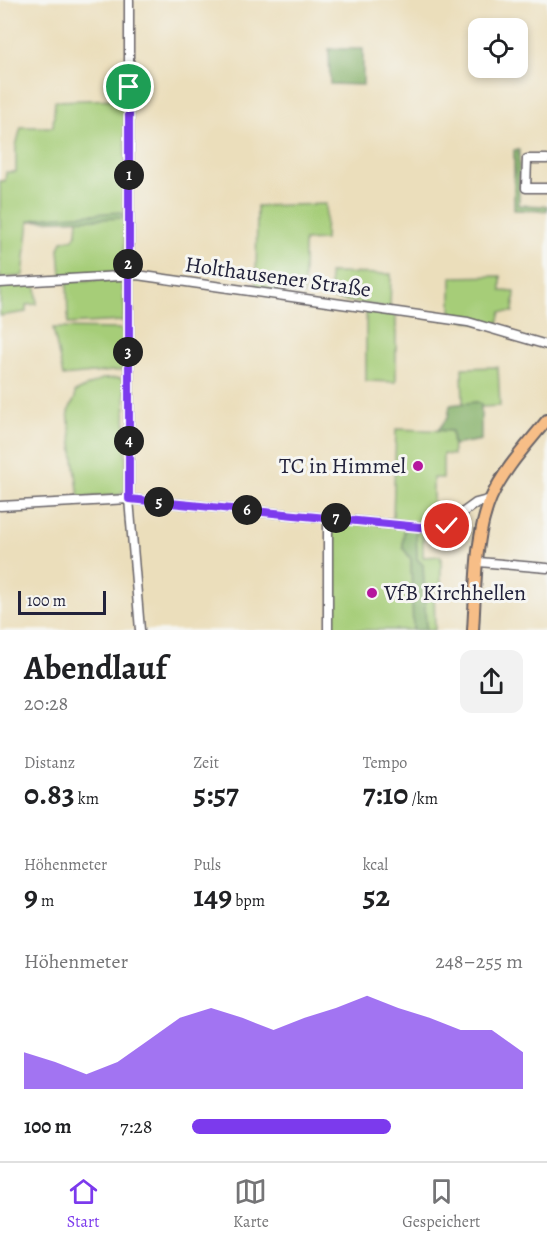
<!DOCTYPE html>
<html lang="de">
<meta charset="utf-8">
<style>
:root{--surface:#fff;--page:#f2f2f2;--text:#202124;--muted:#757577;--line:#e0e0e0;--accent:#7c3aed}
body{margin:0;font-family:Alegreya,serif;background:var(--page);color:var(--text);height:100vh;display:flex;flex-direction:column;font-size:22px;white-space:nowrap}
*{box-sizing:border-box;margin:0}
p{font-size:20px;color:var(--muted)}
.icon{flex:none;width:33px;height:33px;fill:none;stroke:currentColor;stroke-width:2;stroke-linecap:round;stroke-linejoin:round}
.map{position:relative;height:630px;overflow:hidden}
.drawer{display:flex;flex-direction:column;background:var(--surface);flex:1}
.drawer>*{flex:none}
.tools{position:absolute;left:468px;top:18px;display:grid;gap:12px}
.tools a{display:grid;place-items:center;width:60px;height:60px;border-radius:12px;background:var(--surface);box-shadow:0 3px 9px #0003;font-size:30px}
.scale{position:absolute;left:18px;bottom:15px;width:88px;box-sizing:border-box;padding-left:6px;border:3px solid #22223b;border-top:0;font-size:16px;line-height:21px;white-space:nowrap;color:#22223b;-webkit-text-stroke:4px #f6f6f2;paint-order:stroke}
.pin{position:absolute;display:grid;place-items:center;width:51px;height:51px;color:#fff;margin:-26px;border:3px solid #fff;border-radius:50%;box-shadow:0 2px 6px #0007}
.km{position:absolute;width:30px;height:30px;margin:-15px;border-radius:50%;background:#222;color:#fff;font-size:16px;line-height:30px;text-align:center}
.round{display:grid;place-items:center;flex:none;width:63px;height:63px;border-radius:12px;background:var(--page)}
.headline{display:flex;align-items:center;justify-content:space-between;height:102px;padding:0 24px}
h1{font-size:33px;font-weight:700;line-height:45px}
.metrics{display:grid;grid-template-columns:repeat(3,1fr);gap:9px;height:102px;padding:6px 24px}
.metrics div{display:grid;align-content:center}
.metrics b{font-size:30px;font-weight:700}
.metrics small{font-size:16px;font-weight:400}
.metrics p{font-size:16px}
.chart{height:168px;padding:12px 24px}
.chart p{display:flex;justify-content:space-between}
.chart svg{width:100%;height:108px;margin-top:6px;fill:var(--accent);opacity:.7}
ul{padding:0 24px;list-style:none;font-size:20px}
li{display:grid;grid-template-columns:96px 72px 1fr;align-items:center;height:45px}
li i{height:15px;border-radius:8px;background:var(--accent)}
.dock{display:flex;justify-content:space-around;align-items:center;height:84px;border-top:2px solid var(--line);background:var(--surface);font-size:16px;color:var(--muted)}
.dock a{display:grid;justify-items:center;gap:3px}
.dock .selected{color:var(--accent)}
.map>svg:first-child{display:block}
.green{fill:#a6cd78;stroke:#64785a;stroke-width:1.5}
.forest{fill:#84b068;stroke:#536952;stroke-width:1.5}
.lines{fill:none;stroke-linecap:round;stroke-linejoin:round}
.minor-casing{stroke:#686468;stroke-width:11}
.major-casing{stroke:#686468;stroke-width:14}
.minor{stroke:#fff;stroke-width:8}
.major{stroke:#f7be87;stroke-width:10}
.route-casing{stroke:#fff;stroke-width:12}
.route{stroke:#7c3aed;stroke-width:8}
.poi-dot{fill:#b5179e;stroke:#f6f6f2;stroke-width:2}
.labels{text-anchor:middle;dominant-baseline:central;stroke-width:6;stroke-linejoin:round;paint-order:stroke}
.street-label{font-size:22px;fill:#22223b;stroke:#f6f6f2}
.poi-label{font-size:22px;fill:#22223b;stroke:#f6f6f2;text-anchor:end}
</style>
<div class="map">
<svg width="547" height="630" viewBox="0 0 547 630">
<rect width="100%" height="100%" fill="#f6f6f2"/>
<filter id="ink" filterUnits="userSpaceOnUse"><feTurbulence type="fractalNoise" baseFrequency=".0167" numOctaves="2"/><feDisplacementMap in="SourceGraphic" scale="12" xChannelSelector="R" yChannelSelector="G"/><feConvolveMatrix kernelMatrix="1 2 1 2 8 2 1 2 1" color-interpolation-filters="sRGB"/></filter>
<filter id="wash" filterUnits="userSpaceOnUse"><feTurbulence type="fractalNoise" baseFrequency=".008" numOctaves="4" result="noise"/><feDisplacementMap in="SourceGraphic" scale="24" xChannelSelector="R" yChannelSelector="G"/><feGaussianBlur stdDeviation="1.35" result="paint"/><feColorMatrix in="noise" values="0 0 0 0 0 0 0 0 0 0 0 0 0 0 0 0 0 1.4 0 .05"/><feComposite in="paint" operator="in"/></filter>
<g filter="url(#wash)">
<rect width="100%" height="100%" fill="#ebdebb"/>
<!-- green -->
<path class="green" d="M120,99l5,2v112l-77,4 -19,4 -6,55 -23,2v-97h5l1,-9h10v-26l5,-19h32l2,-26z
M326,204l-1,36 -21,1v54l-48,-7 1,-82z
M125,218l-1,51 -8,3 -55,3 -2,-26 3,-8 11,-2 4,-7 1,-13z
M329,273l62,1 -1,34 -58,-9z
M501,276v15l14,1 -2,20h-12l-4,15 -46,-10v-40z
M122,279l3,32 -3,10 -54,3 -1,-43z
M36,283l1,21 -11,1v7l-26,4v-31z
M366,311l30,4v67l-30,-1z
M53,328l69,1 4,7 -3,34 -60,6z
M498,367l2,39 -19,1 -5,-5 -13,3 -1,-37z
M102,379l18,-1 5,4 1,108 -7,5 -40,3 -11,-86 7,-14v-6z
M396,429l56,2 1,24 -10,-1v24h-10v48l-44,-6 4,-3z
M332,519l72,8 -1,21 8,11 2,71h-82z
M416,530l7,1v26l18,-1v34h-7l1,40h-9l-3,-65 -6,-6z"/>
<!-- forest -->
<path class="forest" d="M329,49h34v36l-33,-1z
M514,150h5v55l28,1v5l-33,-1z
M121,212l4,6 -96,3 19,-4z
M476,402l5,2v36l-28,5 -1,-14 -14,-1 10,-13 2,-12z
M404,527l12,3 1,29 6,6 3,65h-13l-2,-71 -8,-11z"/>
</g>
<g filter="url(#ink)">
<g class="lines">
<defs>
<path id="minor" d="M129,0v499l11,131
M547,159h-20l-1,29h21
M0,283l137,-8 331,47 79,23
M0,506l129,-7 311,30 36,-26 15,-4
M328,517v113
M479,562l68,6"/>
<path id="major" d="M473,630c3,-42 1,-92 18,-132 13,-29 36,-53 56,-78"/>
</defs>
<!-- minor casing -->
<use href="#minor" class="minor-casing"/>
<!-- major casing -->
<use href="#major" class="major-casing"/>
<!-- minor -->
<use href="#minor" class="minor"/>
<!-- major -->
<use href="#major" class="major"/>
</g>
</g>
<g class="lines" filter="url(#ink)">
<defs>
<path id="route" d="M129,87v412l311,30 7,-3"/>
</defs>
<!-- route casing -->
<use href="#route" class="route-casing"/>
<!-- route -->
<use href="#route" class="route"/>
</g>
<!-- markers -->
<g class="poi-dot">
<circle cx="418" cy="466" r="6"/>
<circle cx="372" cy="593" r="6"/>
</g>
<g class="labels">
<!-- street labels -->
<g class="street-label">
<text transform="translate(278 277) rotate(8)">Holthausener Straße</text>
</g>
<!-- poi labels -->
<g class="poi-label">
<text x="406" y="466">TC in Himmel</text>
<text x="384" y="593" text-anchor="start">VfB Kirchhellen</text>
</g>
</g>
</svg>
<div class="tools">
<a><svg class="icon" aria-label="locate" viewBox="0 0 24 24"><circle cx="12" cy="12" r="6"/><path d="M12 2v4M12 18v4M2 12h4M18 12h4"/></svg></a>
</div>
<div class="scale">100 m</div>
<div class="pin" style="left:129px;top:87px;background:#1e9e55"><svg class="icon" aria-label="arrive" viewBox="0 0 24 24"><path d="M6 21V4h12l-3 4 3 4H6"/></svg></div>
<div class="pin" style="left:447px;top:526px;background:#d93025"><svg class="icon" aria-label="check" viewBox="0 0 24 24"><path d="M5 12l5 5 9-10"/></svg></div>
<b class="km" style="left:129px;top:175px">1</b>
<b class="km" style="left:128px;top:264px">2</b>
<b class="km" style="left:128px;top:352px">3</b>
<b class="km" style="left:129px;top:441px">4</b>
<b class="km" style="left:159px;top:502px">5</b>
<b class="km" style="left:247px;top:510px">6</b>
<b class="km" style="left:336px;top:518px">7</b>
</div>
<section class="drawer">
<div class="headline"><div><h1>Abendlauf</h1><p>20:28</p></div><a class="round"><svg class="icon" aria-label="share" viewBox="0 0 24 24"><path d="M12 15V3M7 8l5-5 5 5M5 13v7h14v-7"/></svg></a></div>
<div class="metrics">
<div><p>Distanz</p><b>0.83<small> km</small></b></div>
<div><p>Zeit</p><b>5:57</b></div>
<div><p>Tempo</p><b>7:10<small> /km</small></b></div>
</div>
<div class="metrics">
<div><p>Höhenmeter</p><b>9<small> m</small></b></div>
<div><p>Puls</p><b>149<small> bpm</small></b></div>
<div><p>kcal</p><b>52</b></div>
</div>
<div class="chart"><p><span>Höhenmeter</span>248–255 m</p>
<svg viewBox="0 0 160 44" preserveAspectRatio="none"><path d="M0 44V29L10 33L20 38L30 33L40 24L50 15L60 11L70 15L80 20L90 15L100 11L110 6L120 11L130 15L140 20L150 20L160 29V44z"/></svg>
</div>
<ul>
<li><b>100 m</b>7:28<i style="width:60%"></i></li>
</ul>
</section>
<nav class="dock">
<a class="selected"><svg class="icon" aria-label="home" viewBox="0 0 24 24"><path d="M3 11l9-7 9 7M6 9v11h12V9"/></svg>Start</a>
<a><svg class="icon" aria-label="map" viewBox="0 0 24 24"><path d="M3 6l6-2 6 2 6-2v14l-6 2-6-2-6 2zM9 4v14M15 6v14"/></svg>Karte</a>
<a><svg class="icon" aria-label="saved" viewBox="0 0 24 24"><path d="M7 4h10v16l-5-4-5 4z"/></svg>Gespeichert</a>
</nav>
